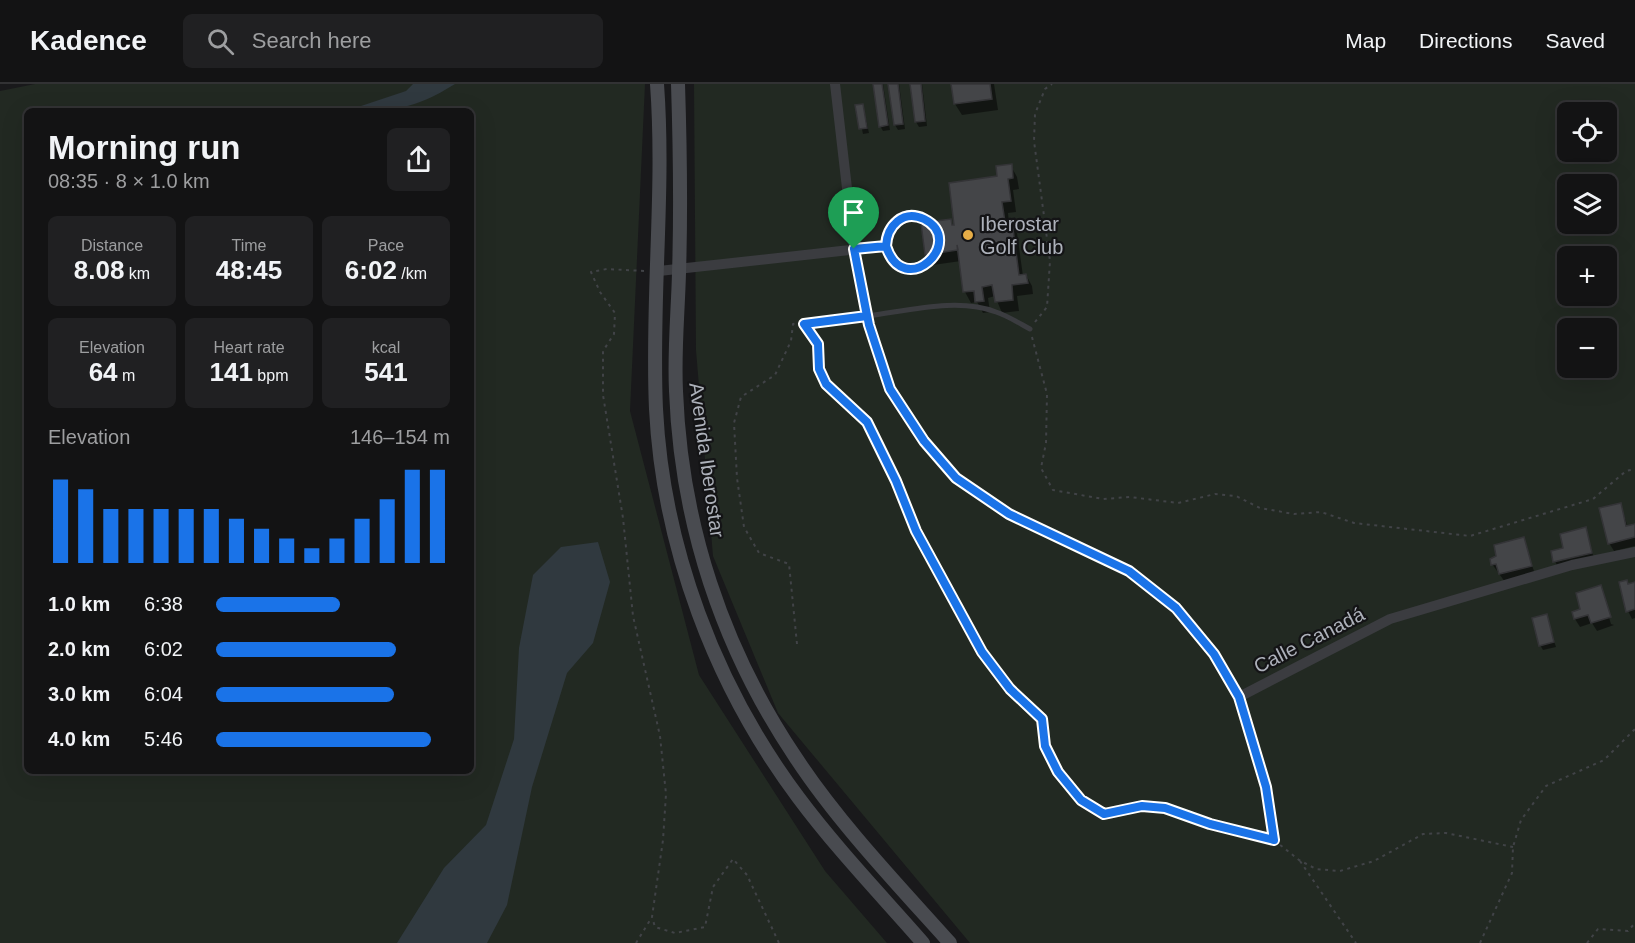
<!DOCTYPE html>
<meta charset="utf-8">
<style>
:root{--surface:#131314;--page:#202022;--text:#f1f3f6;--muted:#9d9ea0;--line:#323234;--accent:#1a73e8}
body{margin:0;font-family:Arial,sans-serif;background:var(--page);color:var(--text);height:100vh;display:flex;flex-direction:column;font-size:22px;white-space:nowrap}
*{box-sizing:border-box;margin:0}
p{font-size:20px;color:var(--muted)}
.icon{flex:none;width:33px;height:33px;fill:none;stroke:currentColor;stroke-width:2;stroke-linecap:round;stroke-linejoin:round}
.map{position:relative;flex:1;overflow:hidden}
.sheet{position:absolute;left:24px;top:24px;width:450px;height:666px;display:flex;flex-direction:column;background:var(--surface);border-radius:9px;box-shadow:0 6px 24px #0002,0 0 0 2px var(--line)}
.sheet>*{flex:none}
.buttons{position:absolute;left:1557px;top:18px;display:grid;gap:12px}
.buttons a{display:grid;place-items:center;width:60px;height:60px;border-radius:9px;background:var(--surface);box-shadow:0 6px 24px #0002,0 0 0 2px var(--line);font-size:30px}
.pin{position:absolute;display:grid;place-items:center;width:51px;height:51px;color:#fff;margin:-62px -26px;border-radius:50% 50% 50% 0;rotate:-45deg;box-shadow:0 0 6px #0007}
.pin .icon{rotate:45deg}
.round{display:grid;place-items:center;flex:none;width:63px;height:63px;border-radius:9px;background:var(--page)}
.headline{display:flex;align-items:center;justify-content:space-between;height:102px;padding:0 24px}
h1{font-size:33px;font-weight:700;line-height:45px}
.stats{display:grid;grid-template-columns:repeat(3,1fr);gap:9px;height:102px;padding:6px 24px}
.stats div{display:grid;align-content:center;border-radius:9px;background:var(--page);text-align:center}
.stats b{font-size:26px;font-weight:700}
.stats small{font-size:16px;font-weight:400}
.stats p{font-size:16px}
.chart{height:168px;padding:12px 24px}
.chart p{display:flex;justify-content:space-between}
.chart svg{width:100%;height:108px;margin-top:6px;stroke:var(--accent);stroke-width:6}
ul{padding:0 24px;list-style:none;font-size:20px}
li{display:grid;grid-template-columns:96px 72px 1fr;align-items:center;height:45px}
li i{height:15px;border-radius:8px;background:var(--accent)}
header{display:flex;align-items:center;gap:36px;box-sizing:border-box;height:84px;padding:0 30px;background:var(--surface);border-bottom:2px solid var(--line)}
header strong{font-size:28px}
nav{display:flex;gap:33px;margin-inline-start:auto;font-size:21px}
.search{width:420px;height:54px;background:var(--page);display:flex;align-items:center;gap:15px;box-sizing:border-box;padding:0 21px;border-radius:9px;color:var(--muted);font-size:22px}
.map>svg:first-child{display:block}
.green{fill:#222922;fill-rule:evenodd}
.water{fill:#30393f}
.shadow{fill:#0007}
.building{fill:#444548;stroke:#343437;stroke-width:1.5}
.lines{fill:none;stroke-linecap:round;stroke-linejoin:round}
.path{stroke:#414347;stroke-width:2;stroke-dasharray:3 4.5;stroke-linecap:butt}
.lane{stroke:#3b3c40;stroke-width:5}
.street{stroke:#3b3c40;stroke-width:10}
.secondary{stroke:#494b50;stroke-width:14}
.route-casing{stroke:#fff;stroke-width:12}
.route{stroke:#1a73e8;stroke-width:8}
.poi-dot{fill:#e6ad47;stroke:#141416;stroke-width:2}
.labels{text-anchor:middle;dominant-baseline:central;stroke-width:4.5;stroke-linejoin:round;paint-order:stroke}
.poi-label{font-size:20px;fill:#adb1ba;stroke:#141416;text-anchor:start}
.street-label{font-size:20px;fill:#adb1ba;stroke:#141416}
</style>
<header>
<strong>Kadence</strong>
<div class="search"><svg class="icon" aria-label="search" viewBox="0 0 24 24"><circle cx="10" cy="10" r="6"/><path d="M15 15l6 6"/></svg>Search here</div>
<nav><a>Map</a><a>Directions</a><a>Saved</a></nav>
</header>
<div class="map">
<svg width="1635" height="859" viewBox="0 0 1635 859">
<rect width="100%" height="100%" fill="#19191b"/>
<!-- green -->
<path class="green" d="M35,0h610l-15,327 69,264 126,196 62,72h-887v-852zM27,27h444v660h-444z
M694,0h941v859h-665l-192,-230 -65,-157 -17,-206zM1568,28h38v40h-38zM1568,100h38v40h-38zM1568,172h38v40h-38zM1568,244h38v40h-38z"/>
<!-- water -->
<path class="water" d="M413,0h42c-42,26 -62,27 -109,27l60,-20z
M598,458l12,40 -17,61 -26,30 -35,114 -25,118 -20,38h-90l47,-75 42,-43 28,-86 5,-91 14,-73 28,-28z"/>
<!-- shadow -->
<path class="shadow" d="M874,0h9l7,46 -7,1 -3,-5z
M889,0h10l6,45 -7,1 -3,-5z
M912,0h10l5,42 -8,1 -3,-5z
M953,0h41l4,26 -36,5 -7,-11z
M863,21l6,28 -6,1 -6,-28z
M1011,82l6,11 2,12 -6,1 3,22 -8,1 1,10 8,10 6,43 3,-1 6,11 1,8 -16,2 2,15 -17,2 -7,-17 -7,2 2,14 -7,1 -6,-11 -6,1 -6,-11 -4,-31 -28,4 -6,-11 23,-33 4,5z
M1620,421l8,22 7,-2v21l-21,5 -5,-8z
M1585,445l10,32 -36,9 -4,-9z
M1523,455l12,35 -30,8 -13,-18z
M1635,499v35l-3,1 -4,-8v-26z
M1600,503l11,37 3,1 -17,6 -5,-8 -12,4 -5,-8z
M1546,532l10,31 -13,3 -3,-5z"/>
<!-- building -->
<path class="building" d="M873,0h9l6,41 -9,2z
M888,0h10l5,40 -9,1z
M910,0h11l4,37 -10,1z
M951,0h39l2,15 -38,5z
M863,20l4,24 -8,1 -4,-24z
M1012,80l1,14 -5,1 3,22 -9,1 3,20 7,-1 7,54 7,-1 2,9 -16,2 1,15 -18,2 -3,-17 -10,2 2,14 -9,1 -1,-11 -11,1 -6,-47 1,5 -33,5 -4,-32 30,-4 1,6h2l-5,-42 48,-7 -1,-10z
M1621,419l5,23 9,-2v13l-27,7 -9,-36z
M1586,443l6,26 -39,9 -2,-11 12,-3 -3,-14z
M1524,453l8,29 -33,8 -3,-10 -5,1 -1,-6 6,-3 -2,-11z
M1627,496l1,4 7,-2v27l-9,3 -7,-30z
M1601,501l10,32 -20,6 -3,-8 -14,4 -2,-7 8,-3 -4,-16z
M1547,530l7,28 -15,4 -7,-28z"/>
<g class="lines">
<!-- path -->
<path class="path" d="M644,187l-37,-2 -16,3 9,20 15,21 -1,21 -11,17v44l20,123 10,98 27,120 6,58 -3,46 -11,77 3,10 20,6 30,-6 8,-40 20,-28 14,16 32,68
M1035,238l12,-15 3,-46 -16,-120 1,-27 10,-25 7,-5
M804,240l14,20 1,25 7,15 41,38 29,59 20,50 66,121 28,37 32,30 3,27 13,26 23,28 23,14 38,-8 23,2 45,16 64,16 25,20 17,9 24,2 34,-10 49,-27 23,-1 67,14
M1032,253l15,57 -1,49 -5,25 12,22 50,9 27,-2 48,6 37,-9 21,2 24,12 34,6 27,-2 33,11 116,13 123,-37 33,-28 9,-2
M797,560l-8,-80 -30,-11 -15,-26 -7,-49 -3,-55 7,-26 34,-22 16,-34 2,-17 62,-6
M1243,625l23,78 8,53
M1300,777l56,82
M636,859l16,-26
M1480,859l32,-70 1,-26 8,-27 25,-34 58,-26 31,-31
M1587,859l11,-14 30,2 7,-8"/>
<!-- lane -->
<path class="lane" d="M886 158a26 26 0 1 1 52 0a26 26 0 1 1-52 0Z
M867,232c40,-5 91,-19 129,-4 12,4 23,11 34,17"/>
<!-- street -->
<path class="street" d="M835,0l19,165 15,76 21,64 34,52 32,37 53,36 120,57 47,37 38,46 25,43 151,-78 182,-54 63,-13
M659,187l227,-25"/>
<!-- secondary -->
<path class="secondary" d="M657,0c8,108 -6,216 -1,325 7,138 59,277 142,388 38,51 83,98 125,146
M678,0c2,62 3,126 1,189 -1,39 -5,78 -3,118 5,132 46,257 120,367 42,64 102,127 154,185"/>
</g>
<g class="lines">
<defs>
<path id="route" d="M854,165l15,76 21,64 34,52 32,37 53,36 120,57 47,37 38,46 25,43 27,90 8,53 -64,-16 -45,-16 -23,-2 -38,8 -23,-14 -23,-28 -13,-26 -3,-27 -32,-30 -28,-37 -66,-121 -20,-50 -29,-59 -41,-38 -7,-15 -1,-25 -14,-20 63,-8 -13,-67 32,-3c18,56 82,-5 38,-27 -21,-10 -37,7 -38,27l-32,3"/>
</defs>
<!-- route casing -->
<use href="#route" class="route-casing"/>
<!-- route -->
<use href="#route" class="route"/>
</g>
<!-- markers -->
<circle class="poi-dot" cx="968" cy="151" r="6"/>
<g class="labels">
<!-- poi labels -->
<g class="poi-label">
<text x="980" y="140">Iberostar<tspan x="980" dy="23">Golf Club</tspan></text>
</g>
<!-- street labels -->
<g class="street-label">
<text transform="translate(707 376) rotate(82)">Avenida Iberostar</text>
<text transform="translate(1309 556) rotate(-27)">Calle Canadá</text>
</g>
</g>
</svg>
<div class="buttons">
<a><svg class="icon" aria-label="locate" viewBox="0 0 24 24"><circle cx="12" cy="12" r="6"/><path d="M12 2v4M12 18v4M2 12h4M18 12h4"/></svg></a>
<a><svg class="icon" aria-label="layers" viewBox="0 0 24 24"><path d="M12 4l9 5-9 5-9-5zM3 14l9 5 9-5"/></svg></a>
<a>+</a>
<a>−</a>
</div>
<div class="pin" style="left:854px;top:165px;background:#1e9e55"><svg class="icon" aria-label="arrive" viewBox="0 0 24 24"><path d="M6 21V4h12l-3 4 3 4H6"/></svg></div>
<section class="sheet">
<div class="headline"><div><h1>Morning run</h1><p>08:35 · 8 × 1.0 km</p></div><a class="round"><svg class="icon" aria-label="share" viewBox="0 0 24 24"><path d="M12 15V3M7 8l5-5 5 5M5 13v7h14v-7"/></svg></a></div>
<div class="stats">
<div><p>Distance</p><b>8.08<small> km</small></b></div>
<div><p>Time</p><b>48:45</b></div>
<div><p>Pace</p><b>6:02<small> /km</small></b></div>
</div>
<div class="stats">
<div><p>Elevation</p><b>64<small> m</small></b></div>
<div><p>Heart rate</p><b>141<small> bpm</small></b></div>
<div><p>kcal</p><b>541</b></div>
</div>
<div class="chart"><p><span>Elevation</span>146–154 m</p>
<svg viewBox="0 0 160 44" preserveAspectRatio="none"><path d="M5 44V10M15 44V14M25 44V22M35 44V22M45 44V22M55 44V22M65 44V22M75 44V26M85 44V30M95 44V34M105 44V38M115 44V34M125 44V26M135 44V18M145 44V6M155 44V6"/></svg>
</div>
<ul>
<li><b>1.0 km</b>6:38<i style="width:53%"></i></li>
<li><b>2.0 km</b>6:02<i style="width:77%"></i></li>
<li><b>3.0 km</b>6:04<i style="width:76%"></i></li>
<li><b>4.0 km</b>5:46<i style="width:92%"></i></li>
</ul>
</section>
</div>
